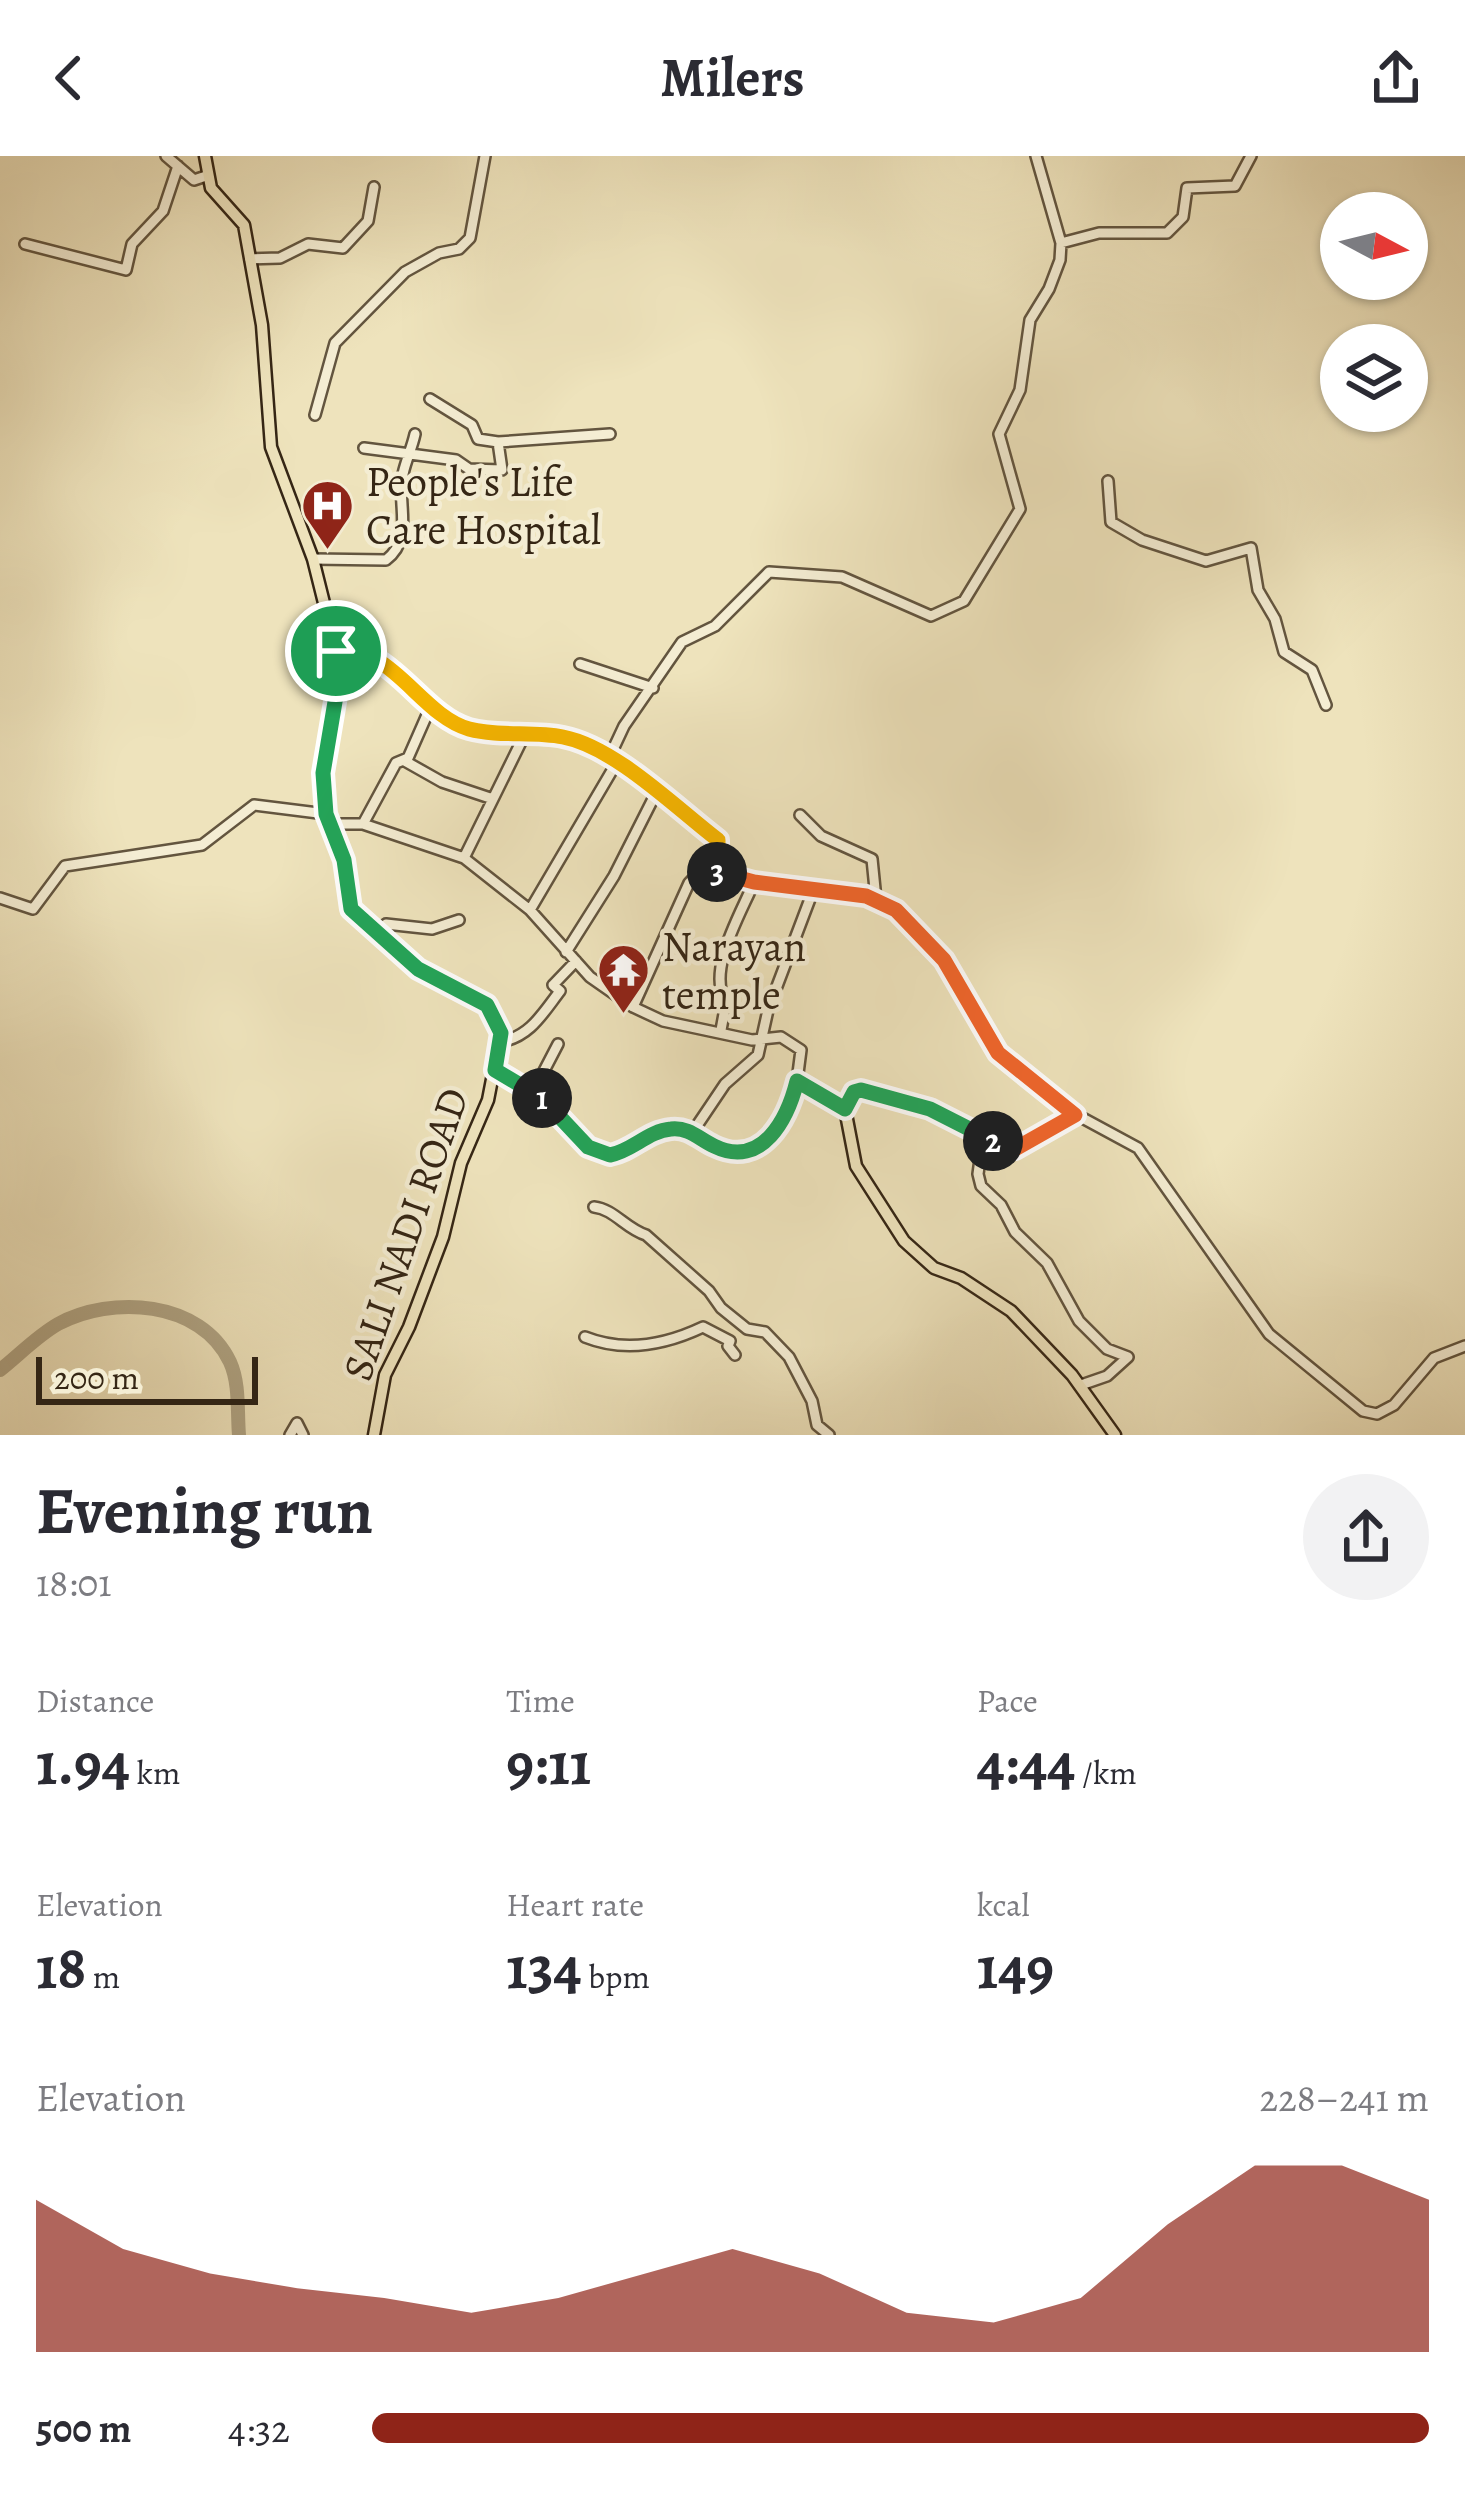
<!DOCTYPE html>
<meta charset="utf-8">
<style>
:root{--surface:#fff;--page:#f2f2f3;--text:#2b2b33;--muted:#7c7c81;--accent:#8f2418}
body{margin:0;font-family:Alegreya,serif;background:var(--page);color:var(--text);height:100vh;display:flex;flex-direction:column;font-size:45px;white-space:nowrap}
*{box-sizing:border-box;margin:0}
p{font-size:39px;color:var(--muted)}
.icon{flex:none;width:66px;height:66px;fill:none;stroke:currentColor;stroke-width:2;stroke-linecap:round;stroke-linejoin:round}
.map{position:relative;height:1279px;overflow:hidden}
.drawer{display:flex;flex-direction:column;background:var(--surface);flex:1}
.drawer>*{flex:none}
.needle{width:78px;rotate:97deg}
.fabs{position:absolute;left:1320px;top:36px;display:grid;gap:24px}
.fabs a{display:grid;place-items:center;width:108px;height:108px;border-radius:50%;background:var(--surface);box-shadow:0 3px 9px #0004;font-size:60px}
.scale{position:absolute;left:36px;bottom:30px;width:222px;box-sizing:border-box;padding-left:12px;border:6px solid #352615;border-top:0;font-size:33px;line-height:42px;white-space:nowrap;color:#352615;-webkit-text-stroke:9px #f4edd3;paint-order:stroke}
.pin{position:absolute;display:grid;place-items:center;width:102px;height:102px;color:#fff;margin:-51px;border:6px solid #fff;border-radius:50%;box-shadow:0 3px 12px #0007}
.km{position:absolute;width:60px;height:60px;margin:-30px;border-radius:50%;background:#222;color:#fff;font-size:33px;line-height:60px;text-align:center}
.round{display:grid;place-items:center;flex:none;width:126px;height:126px;border-radius:63px;background:var(--page)}
.head{display:flex;align-items:center;justify-content:space-between;height:204px;padding:0 36px}
h1{font-size:66px;font-weight:700;line-height:90px}
.stats{display:grid;grid-template-columns:repeat(3,1fr);gap:18px;height:204px;padding:12px 36px}
.stats div{display:grid;align-content:center}
.stats b{font-size:60px;font-weight:700}
.stats small{font-size:33px;font-weight:400}
.stats p{font-size:33px}
.chart{height:336px;padding:24px 36px}
.chart p{display:flex;justify-content:space-between}
.chart svg{width:100%;height:216px;margin-top:12px;fill:var(--accent);opacity:.7}
ul{padding:0 36px;list-style:none;font-size:39px}
li{display:grid;grid-template-columns:192px 144px 1fr;align-items:center;height:90px}
li i{height:30px;border-radius:15px;background:var(--accent)}
header{display:flex;justify-content:space-between;align-items:center;height:156px;padding:0 36px;background:var(--surface);font-size:54px;font-weight:700}
.map>svg:first-child{display:block}
.lines{fill:none;stroke-linecap:round;stroke-linejoin:round}
.river{stroke:#afa383;stroke-width:14}
.minor-casing{stroke:#63553f;stroke-width:14}
.major-casing{stroke:#352615;stroke-width:15}
.minor{stroke:#f4edd3;stroke-width:9}
.major{stroke:#eee3bc;stroke-width:10}
.split-1-casing{stroke:#fff;stroke-width:24}
.split-2-casing{stroke:#fff;stroke-width:24}
.split-3-casing{stroke:#fff;stroke-width:24}
.split-4-casing{stroke:#fff;stroke-width:24}
.split-1{stroke:#22a559;stroke-width:15}
.split-2{stroke:#22a559;stroke-width:15}
.split-3{stroke:#f0652b;stroke-width:15}
.split-4{stroke:#f5b400;stroke-width:15}
.labels{text-anchor:middle;dominant-baseline:central;stroke-width:9;stroke-linejoin:round;paint-order:stroke}
.poi-label{font-size:42px;fill:#352615;stroke:#f4edd3;text-anchor:start}
.street-label{font-size:42px;fill:#352615;stroke:#f4edd3}
</style>
<header><svg class="icon" aria-label="back" viewBox="0 0 24 24"><path d="M15 5l-7 7 7 7"/></svg>Milers<svg class="icon" aria-label="share" viewBox="0 0 24 24"><path d="M12 15V3M7 8l5-5 5 5M5 13v7h14v-7"/></svg></header>
<div class="map">
<svg width="1465" height="1279" viewBox="0 0 1465 1279">
<rect width="100%" height="100%" fill="#eee3bc"/>
<filter id="stains"><feTurbulence type="fractalNoise" baseFrequency=".00167" numOctaves="4"/><feColorMatrix values="0 0 0 0 .2 0 0 0 0 .09 0 0 0 0 .02 0 0 0 .5 -.17"/></filter>
<radialGradient id="worn" r=".72"><stop offset=".6" stop-color="#630" stop-opacity="0"/><stop offset="1" stop-color="#630" stop-opacity=".3"/></radialGradient>
<g class="lines">
<!-- river -->
<path class="river" d="M0,1214c19,-15 37,-34 58,-46 53,-29 143,-24 172,38 10,22 7,50 9,73"/>
<defs>
<path id="minor" d="M166,0l28,24 12,-4
M1061,87l38,-10h68l16,-16 4,-29 48,-2 16,-30
M25,88l101,26 6,-26 31,-33 15,-45
M250,103l30,-1 28,-14 35,4 25,-27 6,-34
M315,259l20,-72 70,-71 34,-19 20,-4 11,-11 15,-82
M498,286l112,-8
M364,292l92,12 13,9 33,1 -4,-28 -20,-3 -6,-14 -42,-26
M1108,325l3,41 31,18 64,21 45,-13 7,42 17,29 9,33 28,18 14,35
M313,403l73,1c29,-22 10,-57 17,-86 3,-14 9,-26 12,-40
M336,495c46,-7 66,42 100,61 45,25 79,16 127,25 46,9 118,73 155,103v9l-15,19 51,14 112,14 29,14 49,50 37,70 31,38 52,40 74,40 131,186 94,77 14,3 17,-9 40,-47 31,-12
M580,508l73,24
M609,602l15,-32 58,-84 33,-16 54,-54 73,5 89,39 33,-15 56,-92 -21,-75 21,-44 10,-70 19,-31 11,-29 1,-17 -25,-87
M403,604l39,22 51,17
M800,659l21,21 51,23 4,40
M329,668h34l101,34 66,52 60,67 43,30 30,14 89,19 29,-3 20,13 -4,31
M363,668l33,-61 12,-5 22,-50
M464,702l61,-124
M0,742l33,11 32,-43 137,-21 52,-40 72,9
M530,754l87,-148
M377,775l9,-7 46,5 27,-9
M566,796l48,-76 43,-85
M633,851l56,-124 14,-15
M721,874l5,-27c-20,-33 15,-89 28,-121
M500,886c30,-5 43,-29 60,-51l-7,-6 23,-24
M533,936l25,-48
M845,953l10,-17 6,-2 69,19 33,21 47,20 65,-35
M692,977l33,-49 33,-29 10,-45 45,-119
M983,981l-5,37 3,12 20,19 14,27 32,31 32,58 28,28 21,8 -21,19 -26,9
M594,1051c20,2 32,22 52,28l63,56 12,17 26,21 18,3 24,25 23,44 5,24 12,10
M585,1181c40,16 80,8 118,-10l27,14 -2,5 7,9
M290,1279l7,-12 6,12"/>
<path id="major" d="M205,0l6,32 33,37 18,100 9,122 42,112 23,92 2,33 -15,89 3,41 18,46 7,49 67,60 62,30 14,14 7,20 -13,67 -27,63 -18,74 -34,90 -24,48 -11,60
M495,914l55,35 38,42 22,8c22,-5 39,-24 61,-26 18,-2 29,10 43,17 49,24 74,-29 83,-65l48,28 11,57 48,75 30,27 27,10 50,33 61,64 43,60"/>
</defs>
<!-- minor casing -->
<use href="#minor" class="minor-casing"/>
<!-- major casing -->
<use href="#major" class="major-casing"/>
<!-- minor -->
<use href="#minor" class="minor"/>
<!-- major -->
<use href="#major" class="major"/>
</g>
<g class="lines">
<defs>
<path id="split-1" d="M336,495l2,33 -15,89 3,41 18,46 7,49 67,60 69,36 14,28 -6,37 47,28"/>
<path id="split-2" d="M542,942l46,49 22,8c22,-4 38,-24 61,-26 18,-2 28,10 43,17 49,24 74,-29 83,-65l48,28 9,-17 7,-2 69,19 63,32"/>
<path id="split-3" d="M717,716l37,10 112,14 30,14 48,50 54,93 77,62 -60,34 -22,-8"/>
<path id="split-4" d="M336,495c55,-8 84,64 133,78 30,8 64,2 94,8 52,10 113,71 155,103v9l-15,19 14,4"/>
</defs>
<!-- split-1 casing -->
<use href="#split-1" class="split-1-casing"/>
<!-- split-2 casing -->
<use href="#split-2" class="split-2-casing"/>
<!-- split-3 casing -->
<use href="#split-3" class="split-3-casing"/>
<!-- split-4 casing -->
<use href="#split-4" class="split-4-casing"/>
<!-- split-1 -->
<use href="#split-1" class="split-1"/>
<!-- split-2 -->
<use href="#split-2" class="split-2"/>
<!-- split-3 -->
<use href="#split-3" class="split-3"/>
<!-- split-4 -->
<use href="#split-4" class="split-4"/>
</g>
<!-- icons -->
<defs>
<symbol id="hospital-pin" viewBox="-11 -11 22 30"><path d="M0 17L-7.5 6A9.5 9.5 0 1 1 7.5 6Z" fill="#8f2418" stroke="#f4edd3"/><path d="M-5-5h3v3.5h4V-5h3V5h-3V1.5h-4V5h-3Z" fill="#fff"/></symbol>
<symbol id="temple-pin" viewBox="-11 -11 22 30"><path d="M0 17L-7.5 6A9.5 9.5 0 1 1 7.5 6Z" fill="#8f2418" stroke="#f4edd3"/><path d="M0-6L5-2H3V0L6.5 2.5H4V6H1.5V3h-3V6H-4V2.5H-6.5L-3 0V-2H-5Z" fill="#fff"/></symbol>
</defs>
<g fill-rule="evenodd">
<use href="#hospital-pin" x="298" y="320" width="59" height="81"/>
<use href="#temple-pin" x="594" y="784" width="59" height="81"/>
</g>
<g class="labels">
<!-- poi labels -->
<g class="poi-label">
<text x="366" y="325">People's Life<tspan x="366" dy="48">Care Hospital</tspan></text>
<text x="662" y="790">Narayan<tspan x="662" dy="48">temple</tspan></text>
</g>
<!-- street labels -->
<g class="street-label">
<text transform="translate(405 1078) rotate(-71)">SALI NADI ROAD</text>
</g>
</g>
<rect width="100%" height="100%" filter="url(#stains)"/>
<rect width="100%" height="100%" fill="url(#worn)"/>
</svg>
<div class="fabs">
<a><svg class="needle" viewBox="-14 -14 28 28"><path d="M0-13l5 13h-10z" fill="#e53935"/><path d="M0 13l5-13h-10z" fill="#7c7c81"/></svg></a>
<a><svg class="icon" aria-label="layers" viewBox="0 0 24 24"><path d="M12 4l9 5-9 5-9-5zM3 14l9 5 9-5"/></svg></a>
</div>
<div class="scale">200 m</div>
<div class="pin" style="left:336px;top:495px;background:#1e9e55"><svg class="icon" aria-label="arrive" viewBox="0 0 24 24"><path d="M6 21V4h12l-3 4 3 4H6"/></svg></div>
<b class="km" style="left:542px;top:942px">1</b>
<b class="km" style="left:993px;top:985px">2</b>
<b class="km" style="left:717px;top:716px">3</b>
</div>
<section class="drawer">
<div class="head"><div><h1>Evening run</h1><p>18:01</p></div><a class="round"><svg class="icon" aria-label="share" viewBox="0 0 24 24"><path d="M12 15V3M7 8l5-5 5 5M5 13v7h14v-7"/></svg></a></div>
<div class="stats">
<div><p>Distance</p><b>1.94<small> km</small></b></div>
<div><p>Time</p><b>9:11</b></div>
<div><p>Pace</p><b>4:44<small> /km</small></b></div>
</div>
<div class="stats">
<div><p>Elevation</p><b>18<small> m</small></b></div>
<div><p>Heart rate</p><b>134<small> bpm</small></b></div>
<div><p>kcal</p><b>149</b></div>
</div>
<div class="chart"><p><span>Elevation</span>228–241 m</p>
<svg viewBox="0 0 160 44" preserveAspectRatio="none"><path d="M0 44V13L10 23L20 28L30 31L40 33L50 36L60 33L70 28L80 23L90 28L100 36L110 38L120 33L130 18L140 6L150 6L160 13V44z"/></svg>
</div>
<ul>
<li><b>500 m</b>4:32<i style="width:100%"></i></li>
</ul>
</section>
